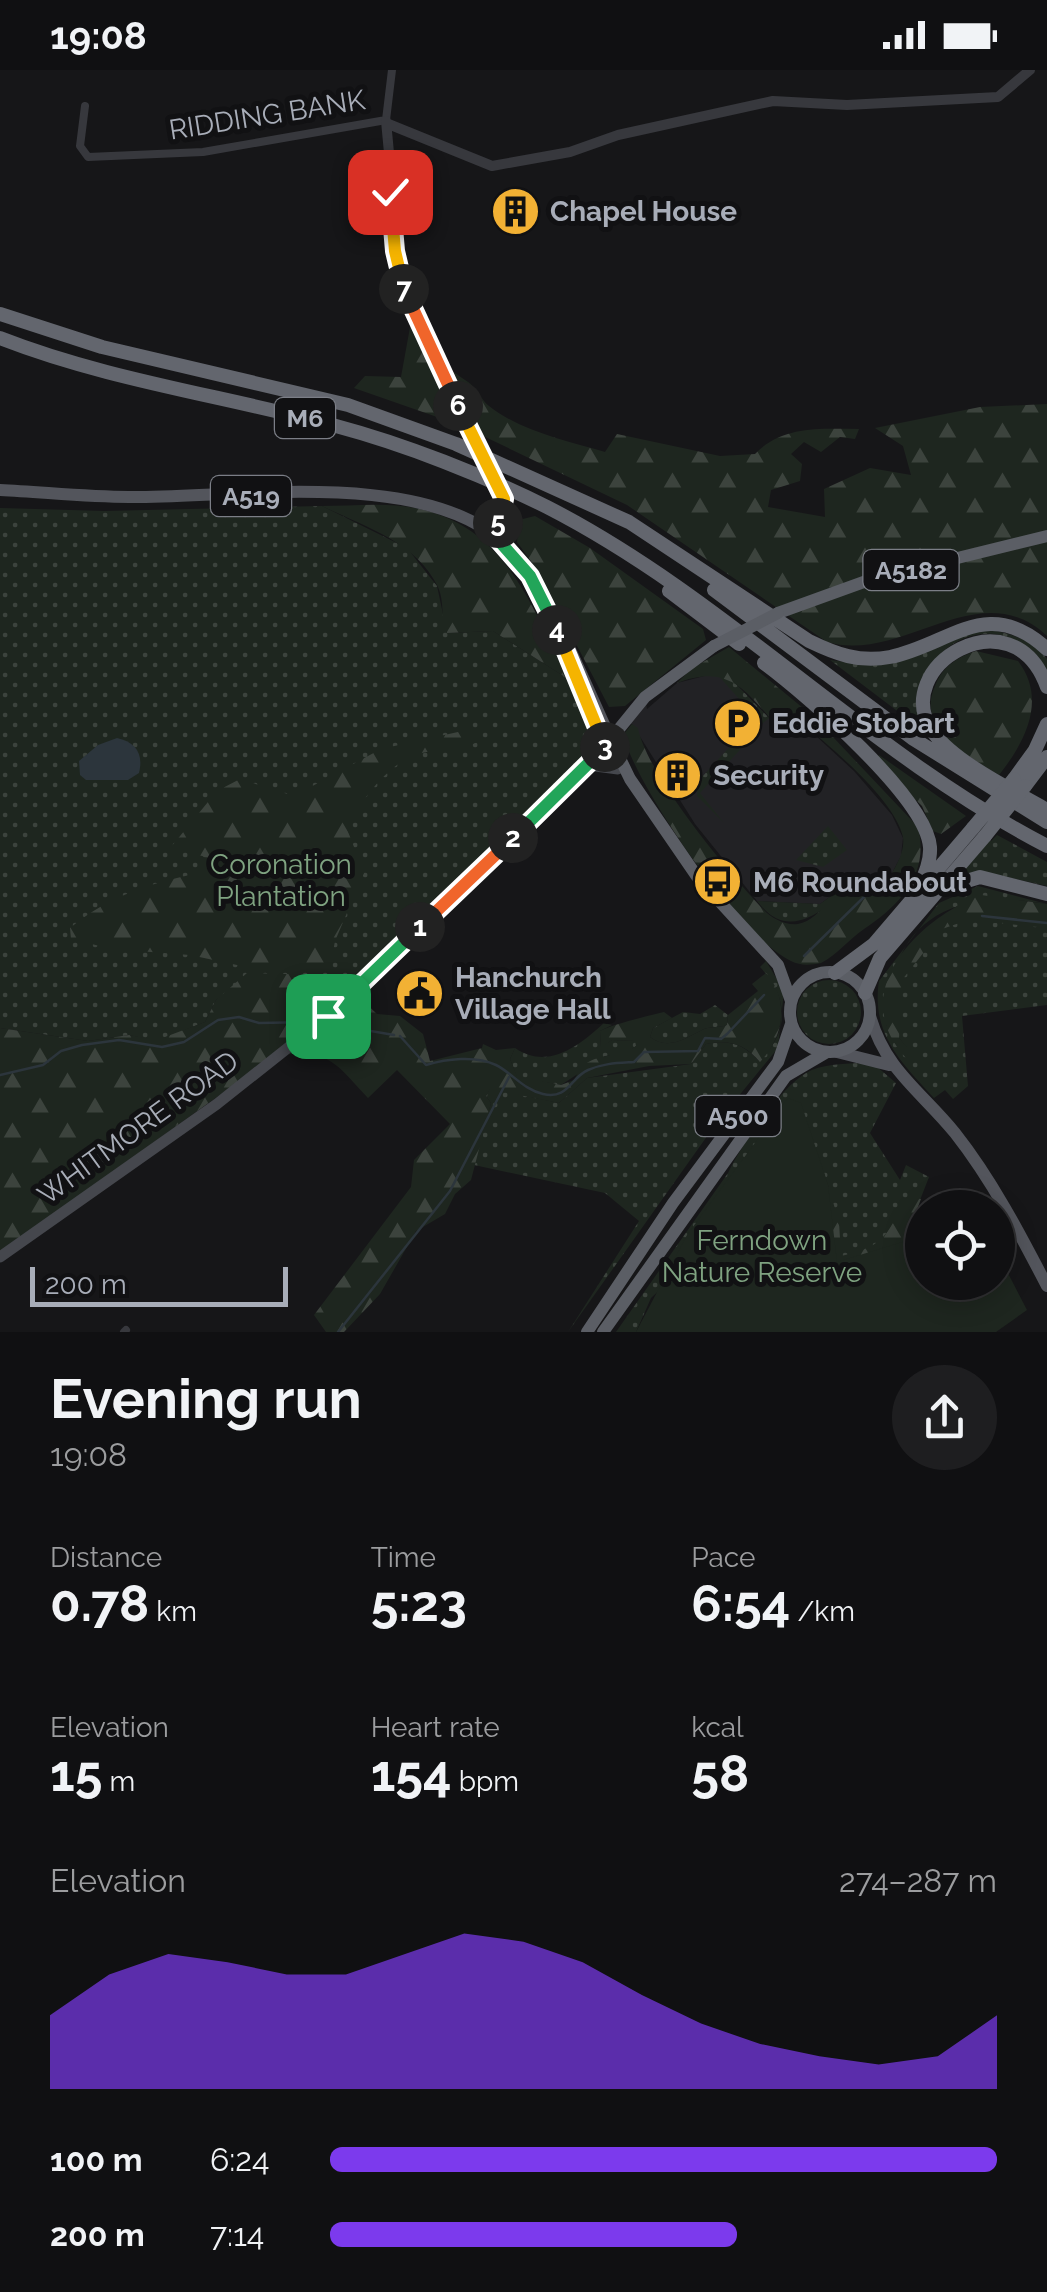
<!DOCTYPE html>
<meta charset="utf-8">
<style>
:root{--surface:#101012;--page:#1e1e20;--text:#f1f3f6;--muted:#9c9d9f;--line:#303032;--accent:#7c3aed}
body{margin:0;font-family:Raleway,sans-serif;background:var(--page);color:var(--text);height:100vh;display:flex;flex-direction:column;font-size:38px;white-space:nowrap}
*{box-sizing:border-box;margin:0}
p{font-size:32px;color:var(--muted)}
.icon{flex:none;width:55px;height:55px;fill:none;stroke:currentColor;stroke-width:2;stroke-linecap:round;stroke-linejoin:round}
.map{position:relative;height:1262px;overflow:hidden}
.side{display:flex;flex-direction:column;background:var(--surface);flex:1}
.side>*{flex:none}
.tools{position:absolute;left:905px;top:1120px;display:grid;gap:20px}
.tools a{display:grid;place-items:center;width:110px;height:110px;border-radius:50%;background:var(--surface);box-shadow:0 5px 25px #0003,0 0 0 2px var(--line);font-size:50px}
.scale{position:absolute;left:30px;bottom:25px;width:258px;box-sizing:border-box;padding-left:10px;border:5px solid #a8adb8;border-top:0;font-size:28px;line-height:35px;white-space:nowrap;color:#a8adb8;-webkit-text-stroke:8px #111113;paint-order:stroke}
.pin{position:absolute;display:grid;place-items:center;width:85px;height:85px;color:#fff;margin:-42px;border-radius:20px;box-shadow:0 5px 15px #0006}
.km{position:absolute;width:50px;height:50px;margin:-25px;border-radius:50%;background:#222;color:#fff;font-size:28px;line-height:50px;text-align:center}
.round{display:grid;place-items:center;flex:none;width:105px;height:105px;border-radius:52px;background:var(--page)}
.headline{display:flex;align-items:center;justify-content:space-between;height:170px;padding:0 50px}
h1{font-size:55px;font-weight:700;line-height:75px}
.figures{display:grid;grid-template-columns:repeat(3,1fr);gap:15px;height:170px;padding:10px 50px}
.figures div{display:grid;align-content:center}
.figures b{font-size:50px;font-weight:700}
.figures small{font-size:28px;font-weight:400}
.figures p{font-size:28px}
.chart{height:280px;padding:20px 50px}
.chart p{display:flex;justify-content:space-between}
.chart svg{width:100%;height:180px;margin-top:10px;fill:var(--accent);opacity:.7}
ul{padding:0 50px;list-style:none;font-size:32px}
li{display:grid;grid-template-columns:160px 120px 1fr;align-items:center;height:75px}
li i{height:25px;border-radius:12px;background:var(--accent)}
.status{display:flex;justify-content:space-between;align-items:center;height:70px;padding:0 50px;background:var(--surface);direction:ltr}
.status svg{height:28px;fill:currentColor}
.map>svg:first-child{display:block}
.built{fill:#222225}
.grass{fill:url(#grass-dots)}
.forest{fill:url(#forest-firs)}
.park{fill:#1e261f}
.water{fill:#2c353c}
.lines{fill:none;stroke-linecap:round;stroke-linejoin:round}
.stream{stroke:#2c353c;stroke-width:2.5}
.minor{stroke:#37383d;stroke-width:8}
.tertiary{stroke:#37383d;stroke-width:10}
.secondary{stroke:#45474d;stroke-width:11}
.primary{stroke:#53555c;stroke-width:12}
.trunk{stroke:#5b5e65;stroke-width:12}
.motorway{stroke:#63666e;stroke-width:14}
.tertiary-bridge{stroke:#37383d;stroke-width:10}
.trunk-bridge{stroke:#5b5e65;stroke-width:12}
.motorway-bridge{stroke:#63666e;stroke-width:14}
.split-1-casing{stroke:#fff;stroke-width:20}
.split-2-casing{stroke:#fff;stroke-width:20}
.split-3-casing{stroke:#fff;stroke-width:20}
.split-4-casing{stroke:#fff;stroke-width:20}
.split-5-casing{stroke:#fff;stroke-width:20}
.split-6-casing{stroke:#fff;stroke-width:20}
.split-7-casing{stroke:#fff;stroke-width:20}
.split-8-casing{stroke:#fff;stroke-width:20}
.split-1{stroke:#22a559;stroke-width:12}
.split-2{stroke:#f0652b;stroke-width:12}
.split-3{stroke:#22a559;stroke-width:12}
.split-4{stroke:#f5b400;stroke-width:12}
.split-5{stroke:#22a559;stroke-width:12}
.split-6{stroke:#f5b400;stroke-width:12}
.split-7{stroke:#f0652b;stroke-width:12}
.split-8{stroke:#f5b400;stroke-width:12}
.labels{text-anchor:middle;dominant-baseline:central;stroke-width:10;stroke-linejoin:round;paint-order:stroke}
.shield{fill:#111113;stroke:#7b7e86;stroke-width:2.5}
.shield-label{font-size:25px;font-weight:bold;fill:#a8adb8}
.street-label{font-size:28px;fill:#a8adb8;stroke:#111113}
.poi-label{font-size:28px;font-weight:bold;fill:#a8adb8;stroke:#111113;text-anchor:start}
.park-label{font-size:28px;fill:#7fa381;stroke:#111113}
</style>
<div class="status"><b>19:08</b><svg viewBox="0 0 49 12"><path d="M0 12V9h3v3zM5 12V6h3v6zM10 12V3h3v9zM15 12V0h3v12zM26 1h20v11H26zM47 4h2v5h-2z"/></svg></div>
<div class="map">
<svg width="1047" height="1262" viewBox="0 0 1047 1262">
<defs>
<pattern id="grass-dots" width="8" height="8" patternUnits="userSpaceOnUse" patternTransform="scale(2.5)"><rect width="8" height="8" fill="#1e261f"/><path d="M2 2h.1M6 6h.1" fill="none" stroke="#3c433d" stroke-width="1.8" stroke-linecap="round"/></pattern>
<pattern id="forest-firs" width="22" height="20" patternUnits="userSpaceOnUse" patternTransform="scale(2.5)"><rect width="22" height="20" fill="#1e261f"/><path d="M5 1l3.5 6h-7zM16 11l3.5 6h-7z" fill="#3c433d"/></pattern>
</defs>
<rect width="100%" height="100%" fill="#161618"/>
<!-- built -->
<path class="built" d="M716,603l15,6 56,58 15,-14 52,48 38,44 11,23 -2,18 -10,19 -35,3 -36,26 -63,-3 -62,-77 -63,-100 -6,1 20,-22 1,6 30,-26z"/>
<!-- grass -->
<path class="grass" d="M322,436l85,42 30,38 10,47 46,-2 75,48 29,65 -255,250 -102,-11 -24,17 -11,22 -48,19 -28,-6 -41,6 -88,-13v-520l104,3z
M975,558c30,4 51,7 72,31v11c-47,-74 -144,-25 -126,59l-91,-69 30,4z
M716,603l15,6 38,39 -20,17 2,3 -51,55 24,30 -27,-27v-25l6,5 53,-58z
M828,756l19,24 -24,17 -27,-7z
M997,765l50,27v24l-67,-15 -24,5 32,-37 3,2z
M856,808h9c-36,23 -72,71 -108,23l63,3z
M978,816l69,18c-56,-10 -119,-6 -147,53 -10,19 -10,48 -14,68l27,30 -14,-17 -5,-16 10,-62 44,-42h99v87l-85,11 6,70 -15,13 -8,-9 -11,8c-33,-36 -63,-64 -55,-117l60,-78z
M766,891l18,30 -6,57 -63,77 -147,207 71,-111 -34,-28 -131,-28 17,-62 -5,-7 4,-8 69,15 28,-25 104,-14 15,-20c22,-5 38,0 53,17 31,-29 30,-64 1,-94z
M797 942a32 32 0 1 1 64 0a32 32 0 1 1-64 0Z
M715,935l13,10 -1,10c-8,3 -18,1 -25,5 -16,8 -34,21 -52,7l3,-9 30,-16 17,2z
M604,953l8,2 -12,6 1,16 11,-7 24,1v5l-11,8 -20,2 -44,29 -44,-8 -7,-18 5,-11c33,23 65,-3 89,-25z
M860,993l15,2 21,18 -26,50 30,47 6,-15 23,12 -25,64 -67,22 -9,-78 -16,-38 -161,151 -15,34h-20l112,-159c13,-27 51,-84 78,-100 15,-9 37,-9 54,-10z"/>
<!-- forest -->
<path class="forest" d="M411,252c23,39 22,35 57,60 9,6 13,18 21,24 31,25 78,35 116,46l12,-18 103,22 35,-2c28,-29 66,-25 104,-25l-4,10 -15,-2 -19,15 -17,-10 -13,12 11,10 -2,17 -29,9 -3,17 57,10 -1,-28 46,-21 41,7 -8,-29 -28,-18 105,-21 67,-3v232c-68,-64 -144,28 -220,6l-200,-137 -148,-71 -12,-23 -27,7 -86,-30 11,-12 36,1z
M322,436c30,0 64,-4 93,2 91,18 116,97 153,171l-75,-48 -46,2c-7,-13 -2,-31 -9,-46 -21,-45 -75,-61 -116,-81z
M535,446l55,32 113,81 3,11 -81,66 -16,1 -71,-136 -21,-29 2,-22z
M729,577l86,71 103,109c12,48 -19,78 -54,102 -16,11 -26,25 -43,34 -11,2 -20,3 -30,-2 -52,-24 -153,-172 -168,-226l9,-11 6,4c8,45 91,146 126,182 7,8 22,16 34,14 13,-2 21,-13 31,-22 19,-16 37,-24 62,-27 6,-11 14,-24 12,-38 -8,-37 -72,-90 -101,-114l-14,15c-38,-39 -53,-78 -111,-55l14,-14z
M976,581l42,10c29,38 8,80 -19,114 -31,-19 -84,-45 -64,-89 8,-20 21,-28 41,-35z
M467,660l15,9c-27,17 -42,7 -67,16 -28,10 -56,48 -68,74l17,44 -29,68 -5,27h-79l-61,-13 -78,-6 -41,-10 -1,-11c43,-35 83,-45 137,-57l2,-13 -38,-11 46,-56 23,-12 54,17 87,-47z
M879,685l87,61 -25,18 -8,-3 -11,-25 -47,-46z
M981,825l66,9v24l-79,-8 -26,9 -40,51 -3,58 15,17 -8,3c-61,-66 12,-139 75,-163z
M247,903l81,2 14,19 16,2 19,18 23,2 23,18 7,27 52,-13 1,-4 13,6 19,-2 -5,11 7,17 44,9 13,-5c3,-4 4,-9 8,-13 14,-14 39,-10 54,-21l-1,-5 -23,-1 -11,8 -1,-17c14,-7 47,-15 64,-19l8,6 -19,10 -3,9c18,14 36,1 52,-7 7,-4 17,-2 25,-5l1,-10 30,-24 -6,-7 14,-11c24,27 18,64 -6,89 -15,-18 -31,-23 -54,-18l-15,20 -42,2 -62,12 -28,25 -69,-14 -4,7 5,7 -20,77 -16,14 -10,20 -29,17 -36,63 -36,38h-18l-12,-17 97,-128 3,-27 36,-36 -53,-54 -29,28c-35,-38 -40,-50 -94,-42l-274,196v-224l88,13 41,-6 28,5 48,-18 11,-22z
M819,1085l20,67 2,34c48,-11 44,-22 67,-59l13,2 -16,41 17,-4 -45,24 -94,8 21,-101z"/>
<!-- park -->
<path class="park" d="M788,1028l13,5 27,82 9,77 85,-26v46h76v-28l29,56 -31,22h-360l51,-97z"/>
<!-- water -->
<path class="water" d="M117,668c18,4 27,15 22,35l-11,7h-42l-6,-5 -1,-14 19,-16z"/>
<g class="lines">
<!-- stream -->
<path class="stream" d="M982,846l65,7
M804,886l62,-61 16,-5
M330,954l64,11
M400,966l26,29c20,-6 49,-10 70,0 16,8 28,25 47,29 25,6 27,-16 45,-24 16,-7 30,-7 46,-8l10,-10 54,-1 7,-13 16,1 6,-5 37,-39
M0,1005l43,-10 18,-14 21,-6 37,-5 43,7 22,-5 34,-22 21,-3 20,6 54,-1
M338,1262l112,-141 59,-114"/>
<!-- minor -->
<path class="minor" d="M85,36l-5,40 8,11 115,-5 183,-32 6,-50
M124,1262l2,-2"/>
<!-- tertiary -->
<path class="tertiary" d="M386,51l15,159 35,84 41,77
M386,53l106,43 78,-14 48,-17 155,-34 74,4 151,-8 32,-27
M493,465l11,-33"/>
<!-- secondary -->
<path class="secondary" d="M588,695l30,4
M0,1187l217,-153 111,-88 278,-270"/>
<!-- primary -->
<path class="primary" d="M0,420c43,2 86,7 129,7 105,1 299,-30 377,49 40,40 77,133 102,187l-2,13
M870,946c16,55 51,75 85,117 37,47 65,101 92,153
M837,982l52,13"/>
<!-- trunk -->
<path class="trunk" d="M778,543l94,-34 175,-43
M615,662v16l15,31 68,99 80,87 13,36
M610,670l35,-43 69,-51
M790 942a40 40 0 1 1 80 0a40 40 0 1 1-80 0Z
M587,1262l86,-129 105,-141 13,-38
M603,1262l183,-256 41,-24"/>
<!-- motorway -->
<path class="motorway" d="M0,244l102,33 246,58 108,39 173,78 180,119c27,13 50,22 81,16 60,-12 97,-63 157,-8
M0,268c107,42 225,58 336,88 68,18 149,50 211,81 180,92 320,246 500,339
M714,520l198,148 135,84
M669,521l70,53
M764,593c42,31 162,135 166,184 1,16 -7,31 -13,45
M1047,617c-34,-96 -160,-20 -114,45 21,30 81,59 114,78
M1014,709l21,-29 12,-26
M1025,716l22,-29
M943,818l37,-11 67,17
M835,903l39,-29 99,-116
M865,923l15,-35 105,-122"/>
<!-- tertiary-bridge -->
<path class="tertiary-bridge" d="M477,371l27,61"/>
<!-- trunk-bridge -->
<path class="trunk-bridge" d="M714,576l64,-33"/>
<!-- motorway-bridge -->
<path class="motorway-bridge" d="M973,758l41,-49
M985,766l40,-50"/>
</g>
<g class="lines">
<defs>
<path id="split-1" d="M328,946l92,-89"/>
<path id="split-2" d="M420,857l93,-89"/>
<path id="split-3" d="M513,768l92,-91"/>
<path id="split-4" d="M557,560l48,117"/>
<path id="split-5" d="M498,453l-5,11 37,42 27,54"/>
<path id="split-6" d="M458,336l46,93 -6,24"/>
<path id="split-7" d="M404,219l54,117"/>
<path id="split-8" d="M390,122l5,59 9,38"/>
</defs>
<!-- split-1 casing -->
<use href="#split-1" class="split-1-casing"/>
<!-- split-2 casing -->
<use href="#split-2" class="split-2-casing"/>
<!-- split-3 casing -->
<use href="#split-3" class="split-3-casing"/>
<!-- split-4 casing -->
<use href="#split-4" class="split-4-casing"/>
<!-- split-5 casing -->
<use href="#split-5" class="split-5-casing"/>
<!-- split-6 casing -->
<use href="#split-6" class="split-6-casing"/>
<!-- split-7 casing -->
<use href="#split-7" class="split-7-casing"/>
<!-- split-8 casing -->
<use href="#split-8" class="split-8-casing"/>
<!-- split-1 -->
<use href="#split-1" class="split-1"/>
<!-- split-2 -->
<use href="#split-2" class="split-2"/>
<!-- split-3 -->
<use href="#split-3" class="split-3"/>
<!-- split-4 -->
<use href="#split-4" class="split-4"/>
<!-- split-5 -->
<use href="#split-5" class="split-5"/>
<!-- split-6 -->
<use href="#split-6" class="split-6"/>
<!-- split-7 -->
<use href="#split-7" class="split-7"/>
<!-- split-8 -->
<use href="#split-8" class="split-8"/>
</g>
<!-- icons -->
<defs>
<symbol id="building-disc" viewBox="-11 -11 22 22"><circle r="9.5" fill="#f2b134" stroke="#111113"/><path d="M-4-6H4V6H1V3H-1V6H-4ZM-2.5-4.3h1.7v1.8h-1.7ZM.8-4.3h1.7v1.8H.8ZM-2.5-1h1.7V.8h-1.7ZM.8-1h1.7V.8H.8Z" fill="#111"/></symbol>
<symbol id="parking-disc" viewBox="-11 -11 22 22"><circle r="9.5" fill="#f2b134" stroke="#111113"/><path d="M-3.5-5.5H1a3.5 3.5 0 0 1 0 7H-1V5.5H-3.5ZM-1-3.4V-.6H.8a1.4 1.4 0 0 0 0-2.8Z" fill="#111"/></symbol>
<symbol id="bus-disc" viewBox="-11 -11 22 22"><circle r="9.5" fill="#f2b134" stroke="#111113"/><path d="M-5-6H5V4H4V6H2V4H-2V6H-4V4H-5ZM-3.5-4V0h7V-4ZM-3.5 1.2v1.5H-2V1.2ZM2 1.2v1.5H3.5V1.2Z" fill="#111"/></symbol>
<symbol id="civic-disc" viewBox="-11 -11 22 22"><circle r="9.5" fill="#f2b134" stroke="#111113"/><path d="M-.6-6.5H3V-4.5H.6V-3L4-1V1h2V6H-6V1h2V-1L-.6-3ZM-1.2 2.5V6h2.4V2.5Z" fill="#111"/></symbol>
</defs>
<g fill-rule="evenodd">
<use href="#building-disc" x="488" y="114" width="55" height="55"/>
<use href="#parking-disc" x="710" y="626" width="55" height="55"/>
<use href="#building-disc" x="650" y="678" width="55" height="55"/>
<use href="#bus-disc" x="690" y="784" width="55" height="55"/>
<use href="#civic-disc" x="392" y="896" width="55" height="55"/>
</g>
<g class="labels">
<!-- shield labels -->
<g class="shield">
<rect x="275" y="328" width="60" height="40" rx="8"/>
<rect x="211" y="406" width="80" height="40" rx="8"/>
<rect x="863.5" y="480" width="95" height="40" rx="8"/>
<rect x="695.5" y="1026" width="85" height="40" rx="8"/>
</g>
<g class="shield-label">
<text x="305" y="348">M6</text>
<text x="251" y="426">A519</text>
<text x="911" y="500">A5182</text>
<text x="738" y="1046">A500</text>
</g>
<!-- street labels -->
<g class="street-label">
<text transform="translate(267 45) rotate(-9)">RIDDING BANK</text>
<text transform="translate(138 1058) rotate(-36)">WHITMORE ROAD</text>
</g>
<!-- poi labels -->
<g class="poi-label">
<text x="550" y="141">Chapel House</text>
<text x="772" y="653">Eddie Stobart</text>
<text x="713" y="705">Security</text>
<text x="753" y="812">M6 Roundabout</text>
<text x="455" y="907">Hanchurch<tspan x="455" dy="32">Village Hall</tspan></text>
</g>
<!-- park labels -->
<g class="park-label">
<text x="281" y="794">Coronation<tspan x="281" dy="32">Plantation</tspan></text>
<text x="762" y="1170">Ferndown<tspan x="762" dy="32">Nature Reserve</tspan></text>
</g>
</g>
</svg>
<div class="tools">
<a><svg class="icon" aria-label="locate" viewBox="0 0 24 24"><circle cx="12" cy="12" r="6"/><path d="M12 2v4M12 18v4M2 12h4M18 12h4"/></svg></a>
</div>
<div class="scale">200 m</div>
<div class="pin" style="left:328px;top:946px;background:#1e9e55"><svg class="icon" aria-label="arrive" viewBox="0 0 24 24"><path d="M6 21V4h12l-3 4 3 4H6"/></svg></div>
<div class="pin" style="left:390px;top:122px;background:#d93025"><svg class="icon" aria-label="check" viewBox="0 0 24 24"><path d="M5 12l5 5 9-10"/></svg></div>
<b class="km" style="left:420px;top:857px">1</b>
<b class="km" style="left:513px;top:768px">2</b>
<b class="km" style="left:605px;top:677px">3</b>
<b class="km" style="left:557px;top:560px">4</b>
<b class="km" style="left:498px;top:453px">5</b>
<b class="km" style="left:458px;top:336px">6</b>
<b class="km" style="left:404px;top:219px">7</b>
</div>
<section class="side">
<div class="headline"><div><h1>Evening run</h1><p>19:08</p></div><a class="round"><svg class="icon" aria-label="share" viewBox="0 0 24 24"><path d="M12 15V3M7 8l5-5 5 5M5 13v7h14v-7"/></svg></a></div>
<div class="figures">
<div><p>Distance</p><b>0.78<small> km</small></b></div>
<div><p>Time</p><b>5:23</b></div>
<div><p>Pace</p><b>6:54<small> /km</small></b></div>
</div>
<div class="figures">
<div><p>Elevation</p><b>15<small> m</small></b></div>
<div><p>Heart rate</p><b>154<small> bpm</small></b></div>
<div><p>kcal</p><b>58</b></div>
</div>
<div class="chart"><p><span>Elevation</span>274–287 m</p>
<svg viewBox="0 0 160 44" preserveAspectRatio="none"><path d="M0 44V26L10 16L20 11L30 13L40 16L50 16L60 11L70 6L80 8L90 13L100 21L110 28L120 33L130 36L140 38L150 36L160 26V44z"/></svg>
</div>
<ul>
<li><b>100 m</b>6:24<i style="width:100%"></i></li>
<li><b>200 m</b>7:14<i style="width:61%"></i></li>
</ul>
</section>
